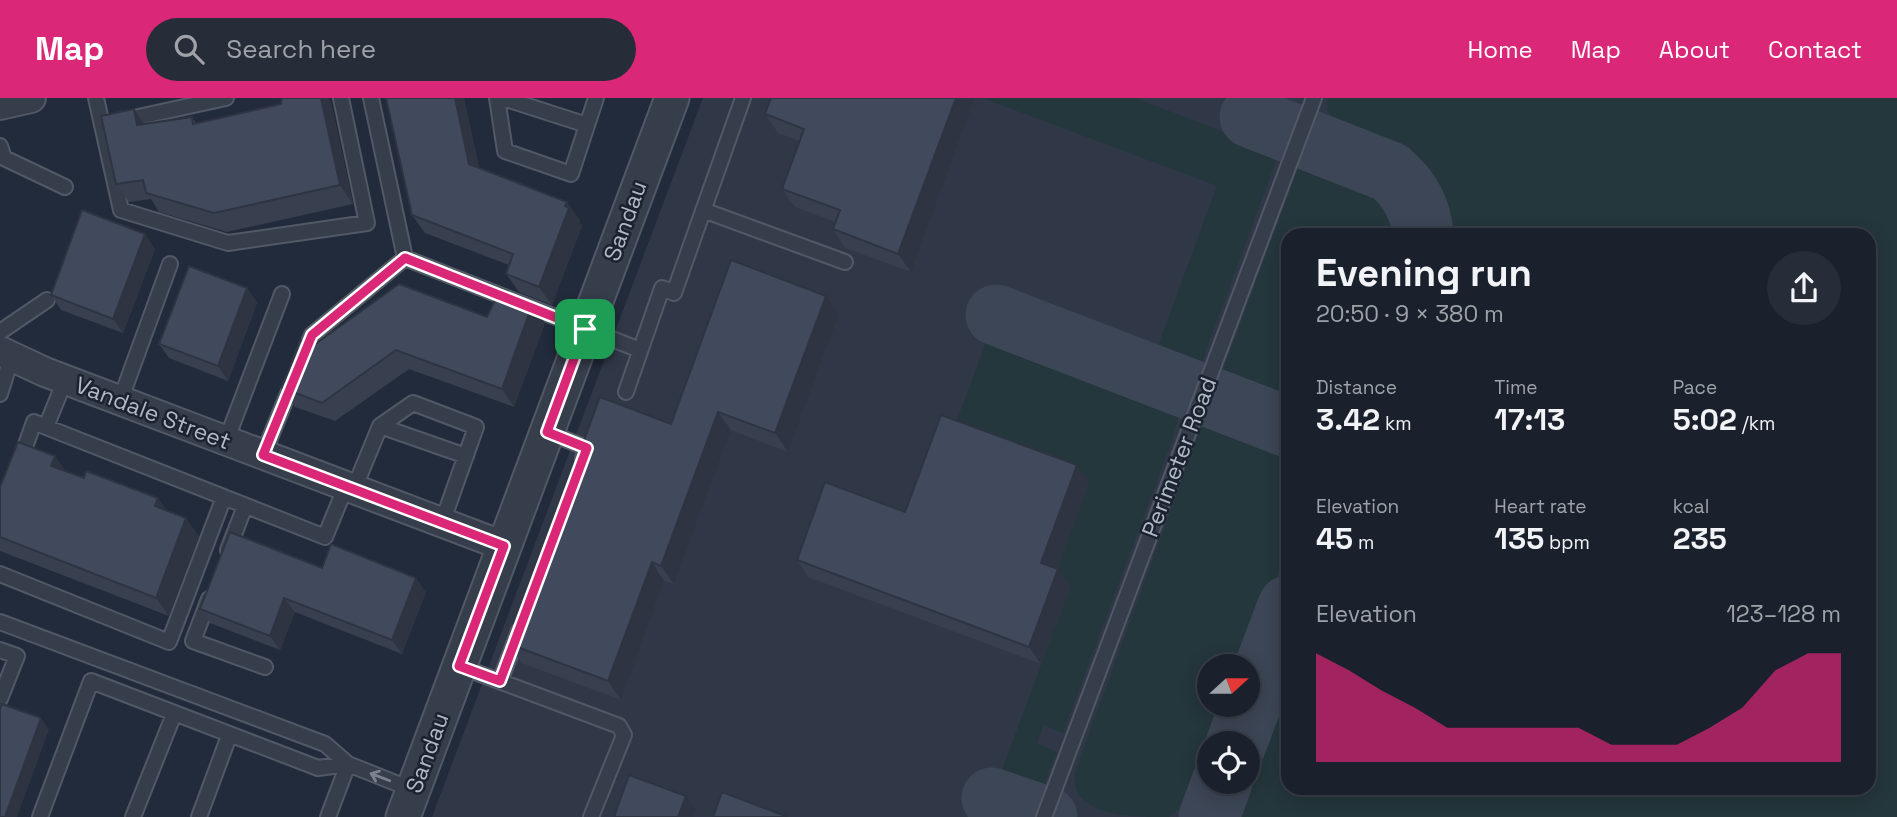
<!DOCTYPE html>
<meta charset="utf-8">
<style>
:root{--surface:#1a202c;--page:#272d38;--text:#f1f3f6;--muted:#9fa3a9;--line:#383e48;--accent:#db2777}
body{margin:0;font-family:"Space Grotesk",sans-serif;background:var(--page);color:var(--text);height:100vh;display:flex;flex-direction:column;font-size:26px;white-space:nowrap}
*{box-sizing:border-box;margin:0}
p{font-size:23px;color:var(--muted)}
.icon{flex:none;width:38px;height:38px;fill:none;stroke:currentColor;stroke-width:2;stroke-linecap:round;stroke-linejoin:round}
.map{position:relative;flex:1;overflow:hidden}
.sheet{position:absolute;left:1281px;top:130px;width:595px;height:567px;display:flex;flex-direction:column;background:var(--surface);border-radius:21px;box-shadow:0 4px 18px #0003,0 0 0 2px var(--line)}
.sheet>*{flex:none}
.needle{width:46px;rotate:69deg}
.buttons{position:absolute;left:1197px;top:556px;display:grid;gap:14px}
.buttons a{display:grid;place-items:center;width:63px;height:63px;border-radius:50%;background:var(--surface);box-shadow:0 4px 18px #0003,0 0 0 2px var(--line);font-size:35px}
.pin{position:absolute;display:grid;place-items:center;width:60px;height:60px;color:#fff;margin:-30px;border-radius:14px;box-shadow:0 4px 10px #0006}
.round{display:grid;place-items:center;flex:none;width:74px;height:74px;border-radius:37px;background:var(--page)}
.summary{display:flex;align-items:center;justify-content:space-between;height:119px;padding:0 35px}
h1{font-size:38px;font-weight:700;line-height:52px}
.stats{display:grid;grid-template-columns:repeat(3,1fr);gap:10px;height:119px;padding:7px 35px}
.stats div{display:grid;align-content:center}
.stats b{font-size:30px;font-weight:700}
.stats small{font-size:19px;font-weight:400}
.stats p{font-size:19px}
.chart{height:196px;padding:14px 35px}
.chart p{display:flex;justify-content:space-between}
.chart svg{width:100%;height:126px;margin-top:7px;fill:var(--accent);opacity:.7}
header{display:flex;align-items:center;gap:42px;box-sizing:border-box;height:98px;padding:0 35px;background:var(--accent);color:#fff}
header strong{font-size:33px}
nav{display:flex;gap:38px;margin-inline-start:auto;font-size:24px}
.search{width:490px;height:63px;background:var(--page);display:flex;align-items:center;gap:18px;box-sizing:border-box;padding:0 24px;border-radius:38px;color:var(--muted);font-size:26px}
.map>svg:first-child{display:block}
.airport{fill:#303848;fill-rule:evenodd}
.green{fill:#24373c}
.lines{fill:none;stroke-linecap:round;stroke-linejoin:round}
.taxiway{stroke:#3d4656;stroke-width:61}
.service-casing{stroke:#515866;stroke-width:18}
.minor-casing{stroke:#515866;stroke-width:32}
.tertiary-casing{stroke:#515866;stroke-width:37}
.service{stroke:#363d4b;stroke-width:14}
.minor{stroke:#363d4b;stroke-width:28}
.tertiary{stroke:#363d4b;stroke-width:33}
.wall{fill:#384050}
.shaded-wall{fill:#2e3441}
.building{fill:#414a5d;stroke:#2e3441;stroke-width:2}
.oneway{stroke:#7a818f}
.route-casing{stroke:#fff;stroke-width:14}
.route{stroke:#db2777;stroke-width:9}
.labels{text-anchor:middle;dominant-baseline:central;stroke-width:5;stroke-linejoin:round;paint-order:stroke}
.street-label{font-size:23px;fill:#b1b8c7;stroke:#1b2230}
</style>
<header>
<strong>Map</strong>
<div class="search"><svg class="icon" aria-label="search" viewBox="0 0 24 24"><circle cx="10" cy="10" r="6"/><path d="M15 15l6 6"/></svg>Search here</div>
<nav><a>Home</a><a>Map</a><a>About</a><a>Contact</a></nav>
</header>
<div class="map">
<svg width="1897" height="719" viewBox="0 0 1897 719">
<rect width="100%" height="100%" fill="#222b3b"/>
<!-- airport -->
<path class="airport" d="M703,0h1194v719h-1465zM1288,136h581v554h-581zM1209,569h39v38h-39zM1209,646h39v38h-39z"/>
<!-- green -->
<path class="green" d="M983,0h152l107,41 38,11 -81,220 -44,-16 62,-168z
M1328,0h569v719h-667l13,-35h5v-11l40,-107v124h581v-554h-425c-5,-42 -25,-78 -66,-94 -20,-9 -38,-10 -51,-30z
M1302,60c42,16 95,24 99,76h-113v166l-9,1 -59,-22z
M990,233l182,68 8,12 -8,30 -109,292 -19,-8 -7,18 20,9 -16,41 -42,-15 71,-191 -117,-156z
M1214,317l64,27 10,8v97l-46,120h-33v38h19l-15,39h-4c0,27 -18,58 -40,73 -36,0 -101,0 -94,-45l128,-350 4,-6z"/>
<g class="lines">
<!-- taxiway -->
<path class="taxiway" d="M1250,19l140,55c20,17 31,37 33,62
M996,217l292,112
M1236,646l52,-138
M992,700l55,19
M1209,719l13,-35"/>
<defs>
<path id="service" d="M96,0l25,112 107,33 139,-20 -26,-125
M371,0l34,160 235,92
M497,0l8,53 66,23 25,-76
M503,0l84,27
M120,23l106,-23
M0,48l4,12 61,29
M703,112l142,52
M0,234l47,-32
M301,263l11,-26 93,-77
M65,282l-19,47 279,110 21,-51
M626,294l36,-104 12,5 69,-195
M0,296l12,-38
M120,303l50,-137
M380,328l86,30
M547,334l40,16 -4,10
M226,343l56,-147
M263,357l31,-76
M20,363l14,-39 12,5
M354,391l26,-63 33,-23 63,24 -34,96
M228,452l17,-44
M0,476l169,68 55,-145
M209,501l-16,42 72,26
M0,524l325,122 23,20 65,26
M0,552l17,6 -17,43
M459,568l160,60 5,9 -33,82
M500,583l19,-50
M40,719l51,-136 227,87 30,-4
M133,719l41,-103
M199,719l30,-81
M328,719l20,-53
M1044,719l270,-719"/>
<path id="minor" d="M0,7l31,-7
M0,253l45,21 459,174"/>
<path id="tertiary" d="M403,719l269,-719"/>
</defs>
<!-- service casing -->
<use href="#service" class="service-casing"/>
<!-- minor casing -->
<use href="#minor" class="minor-casing"/>
<!-- tertiary casing -->
<use href="#tertiary" class="tertiary-casing"/>
<!-- service -->
<use href="#service" class="service"/>
<!-- minor -->
<use href="#minor" class="minor"/>
<!-- tertiary -->
<use href="#tertiary" class="tertiary"/>
</g>
<!-- wall -->
<path class="wall" d="M282,0h46l3,4 22,102 -126,28 -68,-20 -8,-13 -22,3 -13,-18 18,-75 10,15 48,-7 4,6 85,-19z
M386,0h78l15,70 101,52 -1,2 3,4 -30,79 -33,-13 -13,-18 3,-9 -84,-32 -13,-18z
M975,0l-64,174 -66,-24 -12,-19 2,-7 -40,-15 -13,-18 18,-48 -22,-8 -13,-19z
M155,151l-32,84 -62,-23 -10,-15z
M247,190l10,15 -29,78 -59,-23 -10,-14z
M826,198l13,18 -51,138 -57,-22 -57,154 -10,-3 -43,119 -99,-37 -13,-19 162,-220z
M487,219l58,6 -31,84 -105,-38 -74,52 -40,-14 -13,-19 32,-43z
M1077,367l12,17 -32,87 13,17 -29,78 -233,-87 -11,-17 108,-48z
M65,373l101,39 33,26 -30,80 -169,-65v-64z
M322,470l104,24 -24,62 -107,-42 -15,38 -70,-27 -10,-14z"/>
<!-- shaded-wall -->
<path class="shaded-wall" d="M321,0h7l3,4 22,102 -13,-19z
M455,0h9l18,85 -13,-19z
M956,0h19l-64,174 -13,-18z
M134,11l12,18 -9,-2z
M567,104l13,18 -1,2 3,4 -30,79 -13,-18z
M145,136l10,15 -32,84 -10,-14z
M247,190l10,15 -29,78 -10,-15z
M826,198l13,18 -51,138 -13,-19z
M532,207l13,18 -31,84 -12,-18z
M718,314l13,18 -57,154 -13,-18z
M55,358l13,18 -17,-8z
M1077,367l12,17 -36,98 -12,-17z
M158,400l13,19 -16,-11z
M186,420l13,18 -30,80 -13,-18z
M652,464l12,19 -43,119 -13,-19z
M1058,471l12,17 -29,78 -12,-17z
M416,480l10,14 -24,62 -10,-14z
M284,500l11,14 -15,38 -10,-14z
M41,620l8,12 -32,87h-12z
M686,698l10,14 -3,7h-15z"/>
<!-- building -->
<path class="building" d="M282,0h39l19,87 -126,28 -68,-20 -3,-13 -27,4 -15,-68 33,-7 3,16 55,-8 1,7 88,-20z
M386,0h69l14,66 98,38 -2,4 4,2 -30,79 -33,-13 7,-20 -101,-39z
M771,0h185l-58,156 -65,-25 7,-19 -58,-21 22,-60 -39,-15z
M82,112l63,24 -32,85 -62,-24z
M731,162l95,36 -51,137 -57,-21 -57,154 -9,-4 -44,119 -99,-37 91,-247 71,27z
M189,168l58,22 -29,78 -59,-22z
M399,186l88,33 12,-25 33,13 -30,84 -106,-39 -74,53 -40,-15 18,-48 14,5z
M941,317l136,50 -36,98 17,6 -29,78 -232,-87 28,-78 80,30z
M18,344l37,14 -4,10 33,12 2,-7 72,27 -3,8 31,12 -30,80 -156,-61v-50z
M230,434l92,36 9,-24 85,34 -24,62 -108,-42 -14,38 -70,-27z
M2,606l39,14 -36,99h-5v-108z
M629,677l57,21 -8,21h-64z
M722,694l66,25h-75z"/>
<!-- one-way arrows -->
<defs><path id="oneway-shaft" d="M-6 0H5M1.5-3L5.5 0L1.5 3" fill="none" stroke-width="1.6" stroke-linecap="round" stroke-linejoin="round" transform="scale(1.75)"/></defs>
<use class="oneway" href="#oneway-shaft" transform="translate(380 679) rotate(-159)"/>
<g class="lines">
<defs>
<path id="route" d="M405,160l180,71 -38,103 40,16 -87,233 -41,-15 45,-120 -241,-91 49,-120z"/>
</defs>
<!-- route casing -->
<use href="#route" class="route-casing"/>
<!-- route -->
<use href="#route" class="route"/>
</g>
<g class="labels">
<!-- street labels -->
<g class="street-label">
<text transform="translate(625 123) rotate(-70)">Sandau</text>
<text transform="translate(153 315) rotate(21)">Vandale Street</text>
<text transform="translate(1179 359) rotate(-69)">Perimeter Road</text>
<text transform="translate(427 655) rotate(-70)">Sandau</text>
</g>
</g>
</svg>
<div class="buttons">
<a><svg class="needle" viewBox="-14 -14 28 28"><path d="M0-13l5 13h-10z" fill="#e53935"/><path d="M0 13l5-13h-10z" fill="#9fa3a9"/></svg></a>
<a><svg class="icon" aria-label="locate" viewBox="0 0 24 24"><circle cx="12" cy="12" r="6"/><path d="M12 2v4M12 18v4M2 12h4M18 12h4"/></svg></a>
</div>
<div class="pin" style="left:585px;top:231px;background:#1e9e55"><svg class="icon" aria-label="arrive" viewBox="0 0 24 24"><path d="M6 21V4h12l-3 4 3 4H6"/></svg></div>
<section class="sheet">
<div class="summary"><div><h1>Evening run</h1><p>20:50 · 9 × 380 m</p></div><a class="round"><svg class="icon" aria-label="share" viewBox="0 0 24 24"><path d="M12 15V3M7 8l5-5 5 5M5 13v7h14v-7"/></svg></a></div>
<div class="stats">
<div><p>Distance</p><b>3.42<small> km</small></b></div>
<div><p>Time</p><b>17:13</b></div>
<div><p>Pace</p><b>5:02<small> /km</small></b></div>
</div>
<div class="stats">
<div><p>Elevation</p><b>45<small> m</small></b></div>
<div><p>Heart rate</p><b>135<small> bpm</small></b></div>
<div><p>kcal</p><b>235</b></div>
</div>
<div class="chart"><p><span>Elevation</span>123–128 m</p>
<svg viewBox="0 0 160 44" preserveAspectRatio="none"><path d="M0 44V6L10 12L20 19L30 25L40 32L50 32L60 32L70 32L80 32L90 38L100 38L110 38L120 32L130 25L140 12L150 6L160 6V44z"/></svg>
</div>
</section>
</div>
